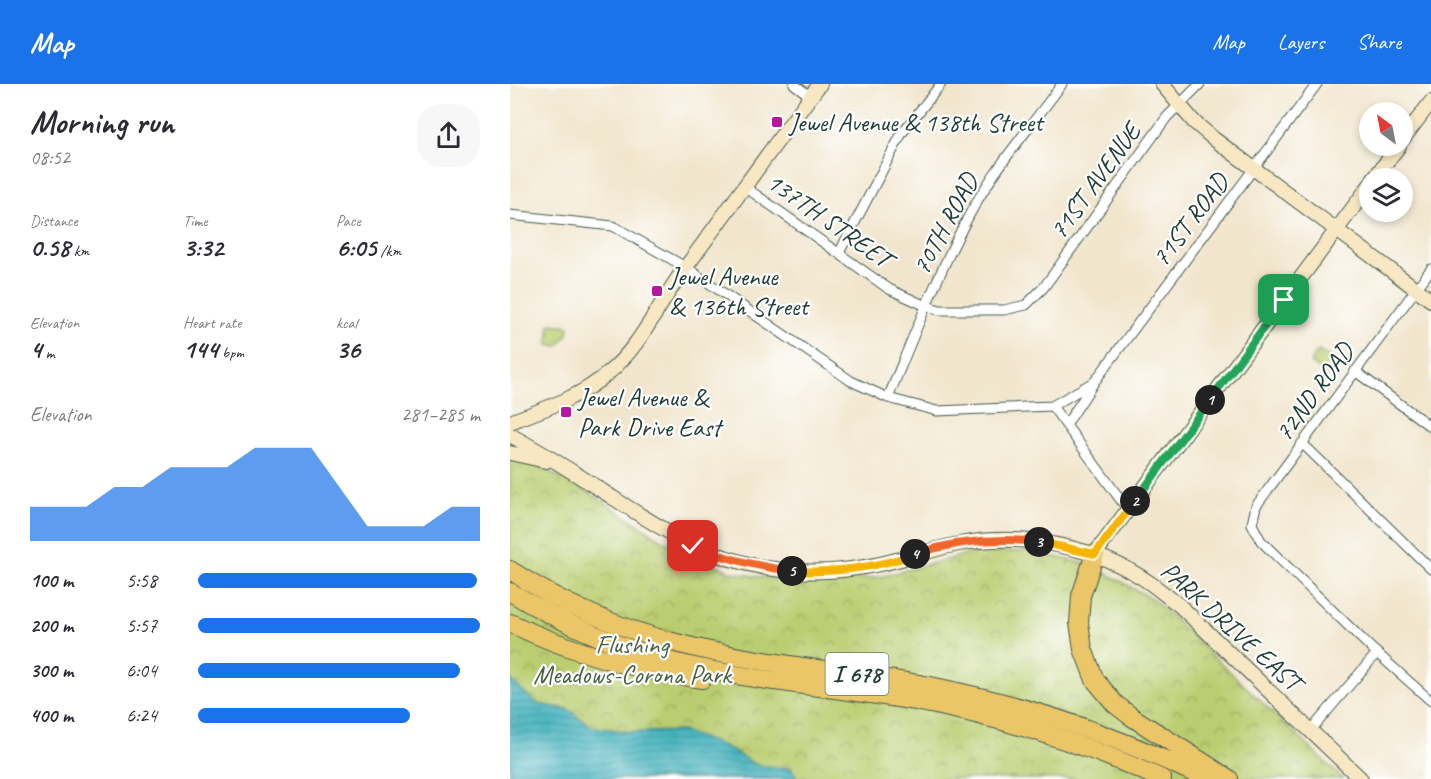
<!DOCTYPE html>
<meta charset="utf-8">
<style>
:root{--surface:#fff;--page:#f7f7f7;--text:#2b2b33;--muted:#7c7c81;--accent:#1a73e8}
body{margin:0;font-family:Caveat,sans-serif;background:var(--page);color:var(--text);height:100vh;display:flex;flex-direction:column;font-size:22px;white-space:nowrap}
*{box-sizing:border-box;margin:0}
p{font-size:20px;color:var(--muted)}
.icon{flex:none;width:33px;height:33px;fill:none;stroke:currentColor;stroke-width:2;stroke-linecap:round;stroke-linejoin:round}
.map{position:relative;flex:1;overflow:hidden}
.panel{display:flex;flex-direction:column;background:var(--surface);width:510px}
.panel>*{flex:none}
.needle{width:39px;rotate:328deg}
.controls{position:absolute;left:849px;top:18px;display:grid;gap:12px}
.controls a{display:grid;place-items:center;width:54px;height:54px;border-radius:50%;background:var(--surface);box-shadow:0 3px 9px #0003;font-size:30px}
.pin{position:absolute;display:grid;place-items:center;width:51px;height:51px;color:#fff;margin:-26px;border-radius:12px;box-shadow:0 3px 9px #0006}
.km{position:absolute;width:30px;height:30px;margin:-15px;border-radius:50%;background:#222;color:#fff;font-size:16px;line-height:30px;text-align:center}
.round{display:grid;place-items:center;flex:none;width:63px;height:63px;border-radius:24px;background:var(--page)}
.head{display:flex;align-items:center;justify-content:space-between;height:102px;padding:0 30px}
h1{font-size:33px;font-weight:600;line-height:45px}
.figures{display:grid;grid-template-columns:repeat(3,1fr);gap:9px;height:102px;padding:6px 30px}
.figures div{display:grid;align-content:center}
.figures b{font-size:26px;font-weight:600}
.figures small{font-size:16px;font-weight:400}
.figures p{font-size:16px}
.chart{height:168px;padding:12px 30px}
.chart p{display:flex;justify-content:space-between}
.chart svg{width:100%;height:108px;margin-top:6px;fill:var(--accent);opacity:.7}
ul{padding:0 30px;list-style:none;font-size:20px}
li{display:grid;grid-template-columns:96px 72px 1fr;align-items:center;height:45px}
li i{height:15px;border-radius:8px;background:var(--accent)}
header{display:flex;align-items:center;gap:36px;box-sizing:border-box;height:84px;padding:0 30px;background:var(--accent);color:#fff}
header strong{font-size:28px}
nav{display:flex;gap:33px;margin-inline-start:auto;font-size:21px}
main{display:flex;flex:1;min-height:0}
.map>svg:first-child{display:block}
.green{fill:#bacd70;stroke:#6c8552;stroke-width:1.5}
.park{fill:url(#park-crowns);stroke:#6c8552;stroke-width:1.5}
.water{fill:url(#water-rules);stroke:#327879;stroke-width:1.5}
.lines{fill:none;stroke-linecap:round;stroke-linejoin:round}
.street-casing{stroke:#3e564b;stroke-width:11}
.secondary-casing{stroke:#3e564b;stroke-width:16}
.highway-casing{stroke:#3e564b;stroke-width:20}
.street{stroke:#fff;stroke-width:9}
.secondary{stroke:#f7e8c3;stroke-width:14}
.highway{stroke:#ebc669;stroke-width:18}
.split-1-casing{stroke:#fff;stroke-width:12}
.split-2-casing{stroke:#fff;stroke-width:12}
.split-3-casing{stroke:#fff;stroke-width:12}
.split-4-casing{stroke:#fff;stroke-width:12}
.split-5-casing{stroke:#fff;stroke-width:12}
.split-6-casing{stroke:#fff;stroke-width:12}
.split-1{stroke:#22a559;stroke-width:8}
.split-2{stroke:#22a559;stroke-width:8}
.split-3{stroke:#f5b400;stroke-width:8}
.split-4{stroke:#f0652b;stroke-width:8}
.split-5{stroke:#f5b400;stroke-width:8}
.split-6{stroke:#f0652b;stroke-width:8}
.poi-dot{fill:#b5179e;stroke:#fff;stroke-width:2}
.labels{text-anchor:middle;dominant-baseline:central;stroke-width:4.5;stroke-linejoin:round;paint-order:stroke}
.shield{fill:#fff;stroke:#627771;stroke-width:1.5}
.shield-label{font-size:24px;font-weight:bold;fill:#1f3d34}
.poi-label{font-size:26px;fill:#1f3d34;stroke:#fff;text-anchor:start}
.street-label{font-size:26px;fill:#1f3d34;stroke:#fff}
.park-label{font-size:26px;fill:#466143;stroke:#fff}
</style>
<header>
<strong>Map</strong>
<nav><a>Map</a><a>Layers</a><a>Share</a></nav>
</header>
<main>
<section class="panel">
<div class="head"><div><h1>Morning run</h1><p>08:52</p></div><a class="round"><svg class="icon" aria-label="share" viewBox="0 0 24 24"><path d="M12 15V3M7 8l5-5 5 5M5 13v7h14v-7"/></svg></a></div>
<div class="figures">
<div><p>Distance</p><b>0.58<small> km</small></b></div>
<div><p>Time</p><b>3:32</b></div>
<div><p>Pace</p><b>6:05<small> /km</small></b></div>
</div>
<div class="figures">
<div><p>Elevation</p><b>4<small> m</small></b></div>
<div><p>Heart rate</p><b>144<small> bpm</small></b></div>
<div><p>kcal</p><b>36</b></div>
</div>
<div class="chart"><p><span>Elevation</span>281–285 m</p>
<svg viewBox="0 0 160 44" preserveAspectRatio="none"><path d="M0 44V30L10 30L20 30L30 22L40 22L50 14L60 14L70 14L80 6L90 6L100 6L110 22L120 38L130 38L140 38L150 30L160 30V44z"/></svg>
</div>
<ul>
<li><b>100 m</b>5:58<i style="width:99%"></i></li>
<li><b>200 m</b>5:57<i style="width:100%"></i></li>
<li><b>300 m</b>6:04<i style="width:93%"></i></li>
<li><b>400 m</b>6:24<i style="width:75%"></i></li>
</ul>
</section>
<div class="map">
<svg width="921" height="695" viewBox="0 0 921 695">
<defs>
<pattern id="park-crowns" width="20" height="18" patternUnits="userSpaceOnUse" patternTransform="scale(1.5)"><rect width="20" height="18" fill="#bacd70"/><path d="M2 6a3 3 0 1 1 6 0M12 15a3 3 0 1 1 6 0" fill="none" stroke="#97a85d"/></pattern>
<pattern id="water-rules" width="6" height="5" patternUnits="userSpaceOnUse" patternTransform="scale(1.5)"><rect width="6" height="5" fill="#44b3be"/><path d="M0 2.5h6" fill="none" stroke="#38939b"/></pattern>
</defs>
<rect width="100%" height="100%" fill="#fff"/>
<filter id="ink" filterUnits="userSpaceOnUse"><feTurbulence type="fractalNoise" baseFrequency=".0167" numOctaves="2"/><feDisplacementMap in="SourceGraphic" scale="12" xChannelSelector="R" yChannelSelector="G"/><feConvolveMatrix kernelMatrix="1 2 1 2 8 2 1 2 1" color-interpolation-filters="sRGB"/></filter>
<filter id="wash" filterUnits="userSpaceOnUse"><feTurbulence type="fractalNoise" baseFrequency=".008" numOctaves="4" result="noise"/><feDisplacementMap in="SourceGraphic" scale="24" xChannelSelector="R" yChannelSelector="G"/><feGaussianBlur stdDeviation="1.35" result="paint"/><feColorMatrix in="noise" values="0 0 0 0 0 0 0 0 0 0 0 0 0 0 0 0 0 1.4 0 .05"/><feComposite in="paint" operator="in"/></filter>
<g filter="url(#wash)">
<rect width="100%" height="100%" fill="#f1e6cd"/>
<!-- green -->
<path class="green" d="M808,267l22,12 -10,14 -20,-15z"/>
<!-- park -->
<path class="park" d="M40,240l19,2 -1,8 -10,12 -10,-1z
M0,367l80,42 75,49 66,30 72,12 77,-7 88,-23 60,-3 63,14 62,34 190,180h-833z"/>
<!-- water -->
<path class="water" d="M0,596l28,24 29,5 26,18 40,5 49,-1 42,15 32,19 35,3 7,11h-288z"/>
</g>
<g filter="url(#ink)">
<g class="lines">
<defs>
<path id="street" d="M284,0l16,12
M235,103l144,102 37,17 14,4h64l22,-5 18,-18 123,-170 33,-33
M0,131l103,11 74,42 164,113 37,17 49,13 115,-5 76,104
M329,169l63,-120 39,-49
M921,185l-175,237 -4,18 9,17 108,105 62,55
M845,287l76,56
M378,314c26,-63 51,-128 84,-188 25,-45 60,-85 90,-126
M542,322l40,-23
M556,341l29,-44 222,-297
M792,359l129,126
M801,646l66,-77"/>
<path id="secondary" d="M652,0l32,38 20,17 217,161
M892,56l29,-38
M864,94l25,-32
M0,338c34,-13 69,-24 97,-48 33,-27 49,-65 73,-99 47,-63 92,-128 140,-191
M0,351c33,18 65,38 97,59 53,34 96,63 160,74 37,6 76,4 113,-4 26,-5 52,-15 79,-20 63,-12 138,2 191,39 10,7 19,15 29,22l182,174
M0,369l36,8
M585,470l275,-369"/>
<path id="highway" d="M585,470l-14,42 -2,27 4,26 12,31 20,24 17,13 97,62
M0,486c52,34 110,59 170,74 85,22 174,27 260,44 93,19 182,50 267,91
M0,508c52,31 108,56 167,71 78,19 159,24 238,38 86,16 168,42 247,78
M0,539c61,29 125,47 192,56"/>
</defs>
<!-- street casing -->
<use href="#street" class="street-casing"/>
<!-- secondary casing -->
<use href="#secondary" class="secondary-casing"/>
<!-- highway casing -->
<use href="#highway" class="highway-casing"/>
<!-- street -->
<use href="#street" class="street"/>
<!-- secondary -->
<use href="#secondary" class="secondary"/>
<!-- highway -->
<use href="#highway" class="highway"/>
</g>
</g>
<g class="lines" filter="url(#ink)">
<defs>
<path id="split-1" d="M700,316l74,-100"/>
<path id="split-2" d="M625,417l75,-101"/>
<path id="split-3" d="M529,458l56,12 40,-53"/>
<path id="split-4" d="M405,470c40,-13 82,-17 124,-12"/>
<path id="split-5" d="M282,487c42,2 83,-3 123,-17"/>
<path id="split-6" d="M183,462c32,12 64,21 99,25"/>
</defs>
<!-- split-1 casing -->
<use href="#split-1" class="split-1-casing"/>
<!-- split-2 casing -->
<use href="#split-2" class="split-2-casing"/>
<!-- split-3 casing -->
<use href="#split-3" class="split-3-casing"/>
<!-- split-4 casing -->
<use href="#split-4" class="split-4-casing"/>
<!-- split-5 casing -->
<use href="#split-5" class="split-5-casing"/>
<!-- split-6 casing -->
<use href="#split-6" class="split-6-casing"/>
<!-- split-1 -->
<use href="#split-1" class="split-1"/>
<!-- split-2 -->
<use href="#split-2" class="split-2"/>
<!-- split-3 -->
<use href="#split-3" class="split-3"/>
<!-- split-4 -->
<use href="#split-4" class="split-4"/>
<!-- split-5 -->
<use href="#split-5" class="split-5"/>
<!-- split-6 -->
<use href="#split-6" class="split-6"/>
</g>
<!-- markers -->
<g class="poi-dot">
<rect x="261" y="32" width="12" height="12" rx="3"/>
<rect x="141" y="201" width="12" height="12" rx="3"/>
<rect x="50" y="322" width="12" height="12" rx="3"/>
</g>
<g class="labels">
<!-- shield labels -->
<rect class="shield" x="315.5" y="569" width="63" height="42" rx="4.5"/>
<g class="shield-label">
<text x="347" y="590">I 678</text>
</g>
<!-- poi labels -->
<g class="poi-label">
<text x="279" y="38">Jewel Avenue &amp; 138th Street</text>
<text x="159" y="192">Jewel Avenue<tspan x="159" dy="30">&amp; 136th Street</tspan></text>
<text x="68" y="313">Jewel Avenue &amp;<tspan x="68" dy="30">Park Drive East</tspan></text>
</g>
<!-- street labels -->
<g class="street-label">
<text transform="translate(585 97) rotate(-54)">71ST AVENUE</text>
<text transform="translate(319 136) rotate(35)">137TH STREET</text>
<text transform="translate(680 136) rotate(-53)">71ST ROAD</text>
<text transform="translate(435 140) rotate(-62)">70TH ROAD</text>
<text transform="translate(804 308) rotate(-54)">72ND ROAD</text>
<text transform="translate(721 542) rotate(42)">PARK DRIVE EAST</text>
</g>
<!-- park labels -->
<g class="park-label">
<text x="122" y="560">Flushing<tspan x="122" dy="30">Meadows-Corona Park</tspan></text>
</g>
</g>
</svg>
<div class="controls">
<a><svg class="needle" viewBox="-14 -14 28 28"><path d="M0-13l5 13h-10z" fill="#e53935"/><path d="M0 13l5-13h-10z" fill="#7c7c81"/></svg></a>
<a><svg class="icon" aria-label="layers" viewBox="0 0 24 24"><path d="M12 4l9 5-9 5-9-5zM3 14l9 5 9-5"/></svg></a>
</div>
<div class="pin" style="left:774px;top:216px;background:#1e9e55"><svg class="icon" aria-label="arrive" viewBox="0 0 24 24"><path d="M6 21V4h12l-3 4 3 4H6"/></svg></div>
<div class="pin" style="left:183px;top:462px;background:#d93025"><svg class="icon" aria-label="check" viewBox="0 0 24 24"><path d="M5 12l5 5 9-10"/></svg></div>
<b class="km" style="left:700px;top:316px">1</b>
<b class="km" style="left:625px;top:417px">2</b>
<b class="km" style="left:529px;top:458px">3</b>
<b class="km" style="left:405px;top:470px">4</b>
<b class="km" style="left:282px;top:487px">5</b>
</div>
</main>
